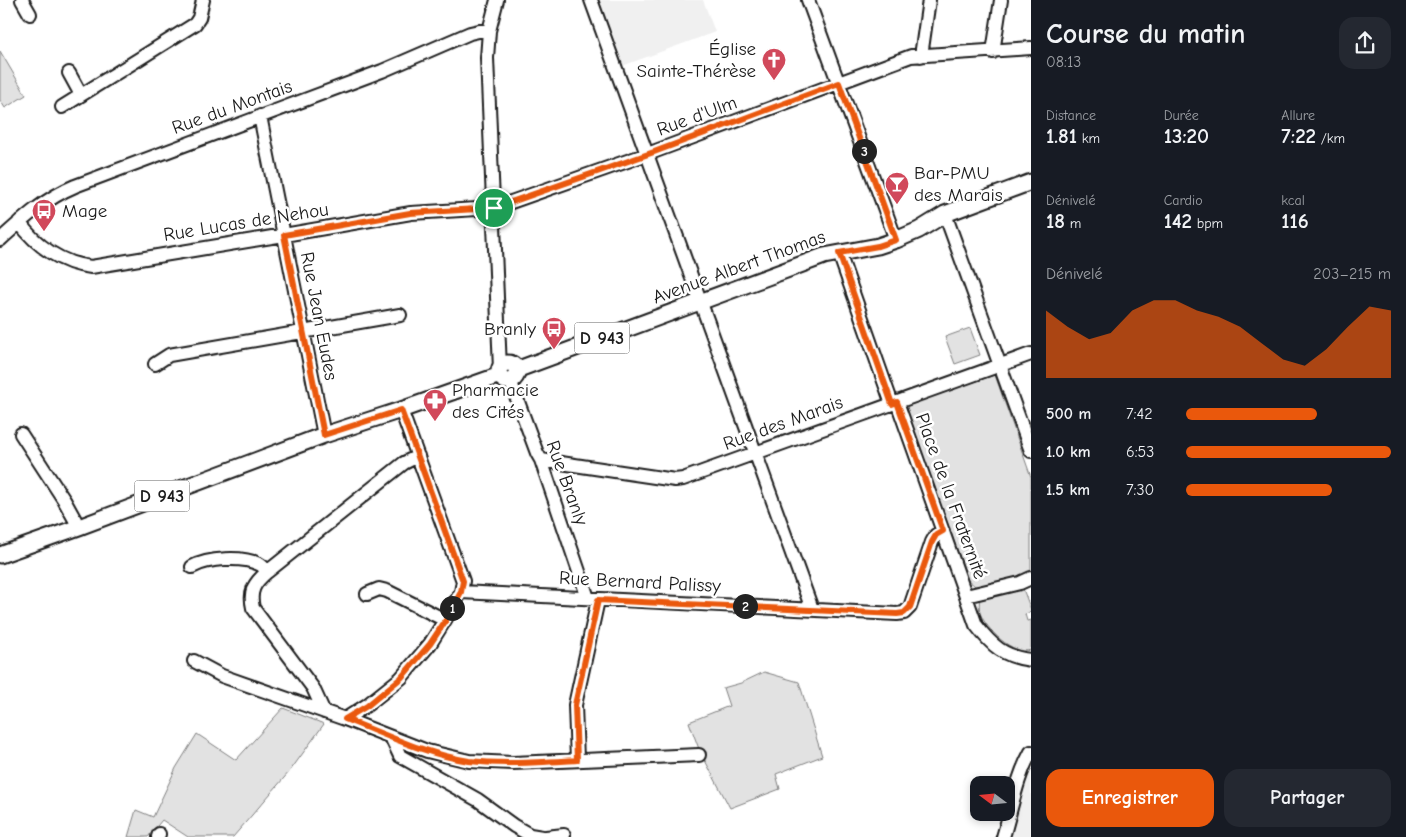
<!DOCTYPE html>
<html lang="fr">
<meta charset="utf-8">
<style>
:root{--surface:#171b24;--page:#242831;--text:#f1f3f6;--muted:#9ea1a6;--accent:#ea580c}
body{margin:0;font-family:"Comic Neue",sans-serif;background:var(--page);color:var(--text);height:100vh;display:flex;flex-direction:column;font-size:19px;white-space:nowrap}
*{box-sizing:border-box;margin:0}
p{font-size:16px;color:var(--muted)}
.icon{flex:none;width:28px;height:28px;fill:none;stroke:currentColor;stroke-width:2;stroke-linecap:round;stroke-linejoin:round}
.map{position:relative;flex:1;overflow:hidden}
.drawer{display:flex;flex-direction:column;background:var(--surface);width:375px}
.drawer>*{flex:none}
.needle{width:32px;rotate:286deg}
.fabs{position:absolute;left:970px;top:776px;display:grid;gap:10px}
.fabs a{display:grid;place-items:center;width:45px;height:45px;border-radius:10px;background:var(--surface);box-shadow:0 2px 8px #0003;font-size:25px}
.pin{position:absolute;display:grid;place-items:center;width:42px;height:42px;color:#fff;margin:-21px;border:2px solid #fff;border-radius:50%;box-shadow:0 1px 5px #0007}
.km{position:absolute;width:25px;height:25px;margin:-12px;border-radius:50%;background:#222;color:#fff;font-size:14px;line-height:25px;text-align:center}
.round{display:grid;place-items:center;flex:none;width:52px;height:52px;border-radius:15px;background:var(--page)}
.overview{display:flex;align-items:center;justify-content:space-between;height:85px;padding:0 15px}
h1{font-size:28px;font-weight:700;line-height:38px}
.stats{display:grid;grid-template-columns:repeat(3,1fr);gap:8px;height:85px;padding:5px 15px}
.stats div{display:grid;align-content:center}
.stats b{font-size:21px;font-weight:700}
.stats small{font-size:14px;font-weight:400}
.stats p{font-size:14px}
.chart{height:140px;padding:10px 15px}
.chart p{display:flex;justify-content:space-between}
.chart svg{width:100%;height:90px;margin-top:5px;fill:var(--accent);opacity:.7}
.action{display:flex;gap:10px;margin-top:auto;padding:10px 15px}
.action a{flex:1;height:58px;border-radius:15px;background:var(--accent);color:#fff;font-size:20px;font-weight:700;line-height:58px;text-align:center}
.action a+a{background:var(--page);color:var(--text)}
ul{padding:0 15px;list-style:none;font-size:16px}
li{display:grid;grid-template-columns:80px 60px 1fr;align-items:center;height:38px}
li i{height:12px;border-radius:6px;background:var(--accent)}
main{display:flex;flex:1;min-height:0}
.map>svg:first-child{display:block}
.built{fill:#f0f0f0}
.green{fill:#e2e2e2;stroke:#7f7f7f}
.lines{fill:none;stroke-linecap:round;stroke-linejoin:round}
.minor-casing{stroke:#1c1c1c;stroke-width:16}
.major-casing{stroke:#1c1c1c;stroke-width:19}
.minor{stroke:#fff;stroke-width:12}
.major{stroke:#fff;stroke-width:15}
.route-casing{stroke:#fff;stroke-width:10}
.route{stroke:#ea580c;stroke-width:6}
.labels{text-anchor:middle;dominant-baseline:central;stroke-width:5;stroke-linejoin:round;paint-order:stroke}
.shield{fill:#fff;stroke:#606060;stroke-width:1}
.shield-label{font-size:18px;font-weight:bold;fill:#1c1c1c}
.poi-label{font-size:19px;fill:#1c1c1c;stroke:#fff;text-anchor:start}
.street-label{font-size:19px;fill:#1c1c1c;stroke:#fff}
</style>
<main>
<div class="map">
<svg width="1031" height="837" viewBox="0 0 1031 837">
<rect width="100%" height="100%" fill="#fff"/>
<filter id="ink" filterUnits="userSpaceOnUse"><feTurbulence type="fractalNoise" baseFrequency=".02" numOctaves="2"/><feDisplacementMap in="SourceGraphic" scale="10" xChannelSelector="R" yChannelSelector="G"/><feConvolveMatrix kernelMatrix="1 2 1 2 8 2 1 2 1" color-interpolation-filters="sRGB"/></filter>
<g filter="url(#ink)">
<!-- built -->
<path class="built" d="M599,0h104l12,32 -93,34 -10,-30v-6h-3z
M1031,771v66h-21l9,-31z"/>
<!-- green -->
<path class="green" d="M0,51l26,44 -21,13 -5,-8z
M970,328l10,27 -25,9 -10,-27z
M995,375l36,102v96l-23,9 -33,4 -7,-6 -63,-175z
M1023,589l8,21v2l-6,2 2,7 4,-1v30c-18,6 -45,-21 -51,-37 -1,-5 -1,-11 0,-16z
M764,672l35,10 23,74 -46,18 4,15 -50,19 -31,-59 -10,-27 40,-16 -6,-18 18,-5z
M283,708l41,16 -34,47 -57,66h-45l-26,-17 -14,17h-20l8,-27 17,7 23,-49 21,-34 39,26z"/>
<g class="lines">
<defs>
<path id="minor" d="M22,0l8,14
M497,0l-8,31 -2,27 13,311
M591,0l221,609
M808,0l88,240
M993,52l8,-52
M921,56l8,-56
M69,73l12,22
M62,107l133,-83 4,-6 4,-18
M260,116l64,319
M945,214l86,237
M19,222c17,24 43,42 72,45l193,-32 127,-22 83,-5 159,-56 258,-96 120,-8
M0,240c23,-21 46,-42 75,-54l307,-115 88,-38 9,-2h10
M839,253l53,151
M155,364l14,-9 231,-40
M510,380l27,73 4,7 47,138
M897,402l79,223c16,21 28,32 55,35
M21,434l43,66 15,27
M541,460l134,20 8,-1 348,-125
M192,567c16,-9 50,-11 67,-3 3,1 6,5 8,8
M461,592l436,22 7,-1 6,-6 22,-65 4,-7 7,-4
M367,594l12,-5 8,2 58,29
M966,596l54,-13 11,-5
M194,661l28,15 123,43 82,32 42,10 44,2 186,-8
M324,712l-11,-24 -60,-80c-4,-17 1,-25 14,-36l137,-109 14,-7
M345,719l22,-14 34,-27 29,-34 15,-24 16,-28 2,-11 -62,-171
M391,737l9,19 78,44 36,26 16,9 12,2
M577,760l-2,-55 23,-105
M158,837l1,-3
M546,837l18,-2
M1003,837c9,-29 13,-58 28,-85"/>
<path id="major" d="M499 372a9 9 0 1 1 18 0a9 9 0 1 1-18 0Z
M516,370l308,-114 54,-10 18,-6 23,-10 26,-16 86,-32
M0,555l79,-28 245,-92 77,-25 99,-35"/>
</defs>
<!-- minor casing -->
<use href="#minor" class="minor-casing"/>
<!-- major casing -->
<use href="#major" class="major-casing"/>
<!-- minor -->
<use href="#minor" class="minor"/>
<!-- major -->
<use href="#major" class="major"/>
</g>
</g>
<g class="lines" filter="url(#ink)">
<defs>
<path id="route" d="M839,83l57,157 -18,6 -39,7 53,151 5,-2 46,129 -7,4 -4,7 -22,65 -6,6 -7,1 -299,-14 -23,105 2,55c-35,2 -72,5 -108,1 -41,-6 -85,-27 -124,-42l22,-13 34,-28 29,-34 16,-24 15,-28 2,-11 -62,-171 -77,25 -40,-200 126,-22 84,-5 160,-56z"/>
</defs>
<!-- route casing -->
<use href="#route" class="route-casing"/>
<!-- route -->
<use href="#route" class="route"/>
</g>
<!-- icons -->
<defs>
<symbol id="church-pin" viewBox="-11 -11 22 30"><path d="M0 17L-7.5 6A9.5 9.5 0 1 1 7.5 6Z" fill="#d1495b" stroke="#fff"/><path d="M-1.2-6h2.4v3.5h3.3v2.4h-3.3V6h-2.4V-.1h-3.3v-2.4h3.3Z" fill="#fff"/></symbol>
<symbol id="bar-pin" viewBox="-11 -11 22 30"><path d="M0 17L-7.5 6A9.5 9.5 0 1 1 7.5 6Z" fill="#d1495b" stroke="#fff"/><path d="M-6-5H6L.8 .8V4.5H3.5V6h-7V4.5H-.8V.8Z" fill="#fff"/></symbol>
<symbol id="bus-pin" viewBox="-11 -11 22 30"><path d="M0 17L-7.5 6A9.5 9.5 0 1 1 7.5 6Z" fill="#d1495b" stroke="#fff"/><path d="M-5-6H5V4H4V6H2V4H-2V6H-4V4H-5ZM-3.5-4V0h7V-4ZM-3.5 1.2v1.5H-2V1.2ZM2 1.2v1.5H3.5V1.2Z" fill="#fff"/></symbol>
<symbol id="pharmacy-pin" viewBox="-11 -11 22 30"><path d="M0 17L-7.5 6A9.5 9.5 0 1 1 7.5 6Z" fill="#d1495b" stroke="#fff"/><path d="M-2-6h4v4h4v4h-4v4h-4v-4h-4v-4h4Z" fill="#fff"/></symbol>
</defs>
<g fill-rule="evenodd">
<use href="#church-pin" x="760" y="46" width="28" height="38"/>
<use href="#bar-pin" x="883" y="170" width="28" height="38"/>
<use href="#bus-pin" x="30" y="197" width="28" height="38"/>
<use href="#bus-pin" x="540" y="315" width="28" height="38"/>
<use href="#pharmacy-pin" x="421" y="387" width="28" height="38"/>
</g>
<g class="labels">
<!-- shield labels -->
<g class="shield">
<rect x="574.5" y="322.5" width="55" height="31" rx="4"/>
<rect x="134.5" y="480.5" width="55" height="31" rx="4"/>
</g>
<g class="shield-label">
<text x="602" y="338">D 943</text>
<text x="162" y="496">D 943</text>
</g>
<!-- poi labels -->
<g class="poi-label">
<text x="756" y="49" text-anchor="end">Église<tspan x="756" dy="22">Sainte-Thérèse</tspan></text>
<text x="914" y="173">Bar-PMU<tspan x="914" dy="22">des Marais</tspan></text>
<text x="62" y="211">Mage</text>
<text x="536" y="329" text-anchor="end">Branly</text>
<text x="452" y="390">Pharmacie<tspan x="452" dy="22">des Cités</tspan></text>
</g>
<!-- street labels -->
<g class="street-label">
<text transform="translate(232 107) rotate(-20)">Rue du Montais</text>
<text transform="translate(697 116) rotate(-20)">Rue d'Ulm</text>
<text transform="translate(246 222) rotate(-9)">Rue Lucas de Nehou</text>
<text transform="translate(739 267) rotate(-20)">Avenue Albert Thomas</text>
<text transform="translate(319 316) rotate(79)">Rue Jean Eudes</text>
<text transform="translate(783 423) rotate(-20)">Rue des Marais</text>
<text transform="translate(567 483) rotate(70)">Rue Branly</text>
<text transform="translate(951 496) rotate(70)">Place de la Fraternité</text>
<text transform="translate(640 582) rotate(3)">Rue Bernard Palissy</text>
</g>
</g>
</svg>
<div class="fabs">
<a><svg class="needle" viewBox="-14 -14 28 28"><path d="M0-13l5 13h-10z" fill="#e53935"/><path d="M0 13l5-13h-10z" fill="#9ea1a6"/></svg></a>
</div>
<div class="pin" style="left:494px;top:208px;background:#1e9e55"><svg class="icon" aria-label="arrive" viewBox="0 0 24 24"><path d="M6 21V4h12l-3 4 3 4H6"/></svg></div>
<b class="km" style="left:452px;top:608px">1</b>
<b class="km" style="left:745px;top:606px">2</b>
<b class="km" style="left:864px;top:151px">3</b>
</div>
<section class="drawer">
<div class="overview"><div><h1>Course du matin</h1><p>08:13</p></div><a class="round"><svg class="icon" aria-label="share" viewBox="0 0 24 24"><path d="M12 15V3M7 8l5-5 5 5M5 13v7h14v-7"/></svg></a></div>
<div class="stats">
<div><p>Distance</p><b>1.81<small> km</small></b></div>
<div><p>Durée</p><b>13:20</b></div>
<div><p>Allure</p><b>7:22<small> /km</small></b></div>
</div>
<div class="stats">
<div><p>Dénivelé</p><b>18<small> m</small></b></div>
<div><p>Cardio</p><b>142<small> bpm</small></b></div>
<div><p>kcal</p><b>116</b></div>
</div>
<div class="chart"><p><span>Dénivelé</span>203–215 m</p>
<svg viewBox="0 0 160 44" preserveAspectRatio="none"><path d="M0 44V11L10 19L20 25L30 22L40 11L50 6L60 6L70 11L80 14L90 19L100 27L110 35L120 38L130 30L140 19L150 9L160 11V44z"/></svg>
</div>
<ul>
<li><b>500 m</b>7:42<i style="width:64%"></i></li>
<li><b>1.0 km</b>6:53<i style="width:100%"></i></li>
<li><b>1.5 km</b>7:30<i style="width:71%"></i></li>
</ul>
<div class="action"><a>Enregistrer</a><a>Partager</a></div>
</section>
</main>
